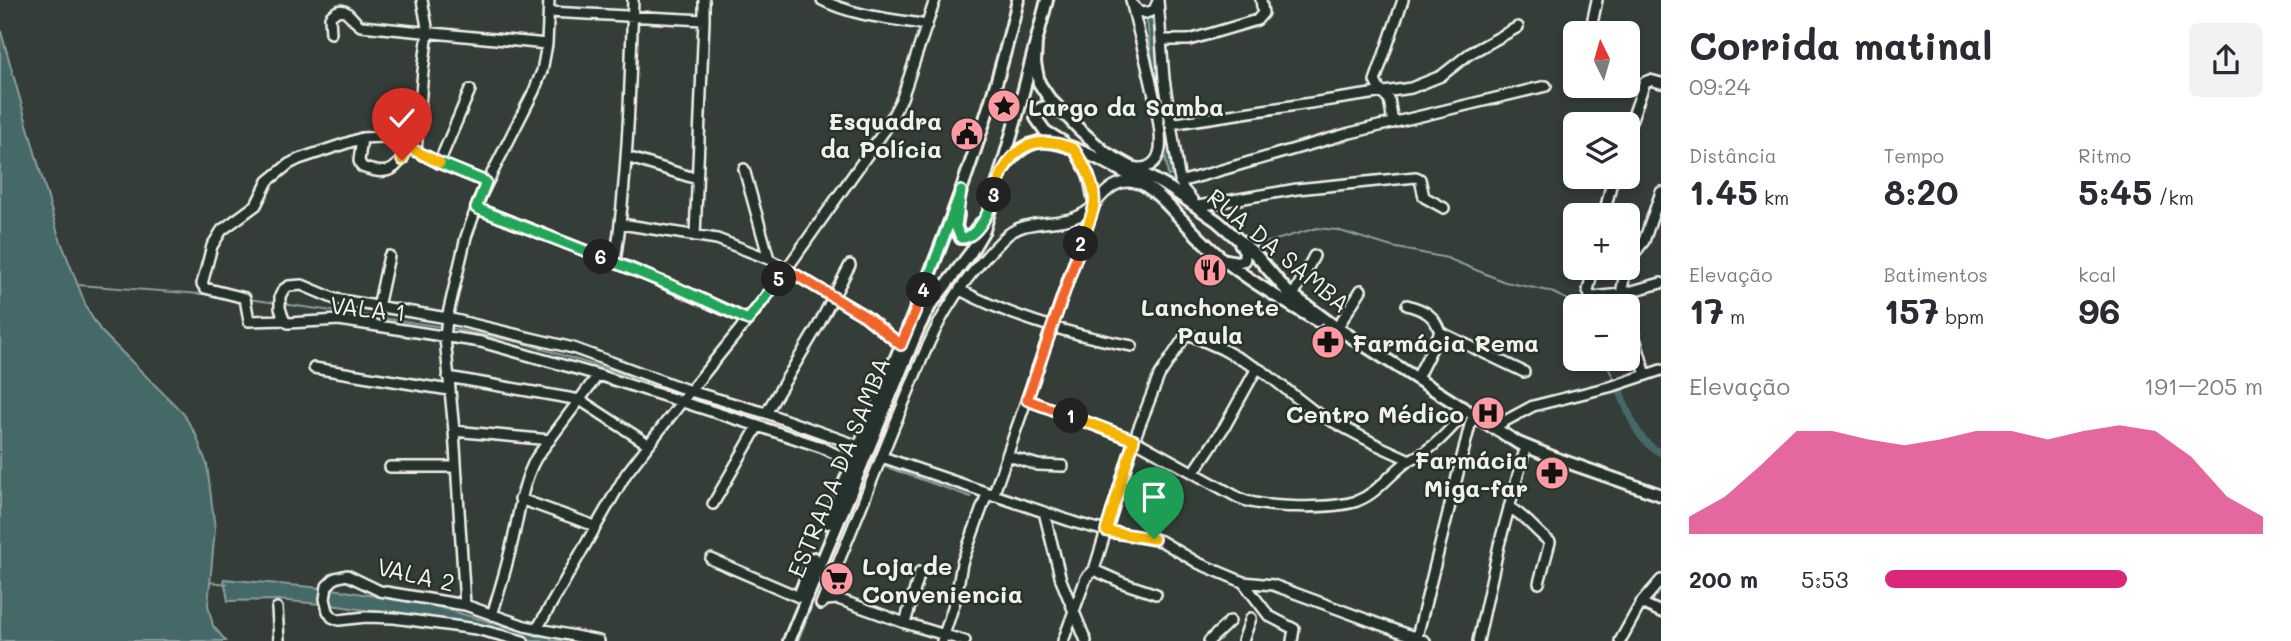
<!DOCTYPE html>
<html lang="pt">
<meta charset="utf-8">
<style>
:root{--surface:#fff;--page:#f2f2f3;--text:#2b2b33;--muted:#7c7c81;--accent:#db2777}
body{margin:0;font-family:Mali,sans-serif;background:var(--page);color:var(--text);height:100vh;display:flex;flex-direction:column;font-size:26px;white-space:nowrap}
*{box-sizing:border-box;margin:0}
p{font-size:23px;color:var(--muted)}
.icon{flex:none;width:38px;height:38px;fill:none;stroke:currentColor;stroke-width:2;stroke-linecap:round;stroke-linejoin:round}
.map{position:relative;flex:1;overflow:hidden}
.sheet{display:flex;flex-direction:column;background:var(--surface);width:630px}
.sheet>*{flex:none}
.needle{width:46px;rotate:355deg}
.controls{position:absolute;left:1563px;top:21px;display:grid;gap:14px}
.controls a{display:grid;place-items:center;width:77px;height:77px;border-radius:10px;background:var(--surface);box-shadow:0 4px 10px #0003;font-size:35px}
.pin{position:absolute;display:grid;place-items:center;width:60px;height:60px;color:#fff;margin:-72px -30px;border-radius:50% 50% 50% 0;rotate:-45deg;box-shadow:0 0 7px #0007}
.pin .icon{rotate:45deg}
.km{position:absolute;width:35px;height:35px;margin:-18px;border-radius:50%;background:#222;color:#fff;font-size:19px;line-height:35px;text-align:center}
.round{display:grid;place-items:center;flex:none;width:74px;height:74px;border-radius:10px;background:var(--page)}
.headline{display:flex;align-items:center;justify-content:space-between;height:119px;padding:0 28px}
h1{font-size:38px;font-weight:800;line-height:52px}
.metrics{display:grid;grid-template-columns:repeat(3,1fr);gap:10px;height:119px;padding:7px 28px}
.metrics div{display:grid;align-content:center}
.metrics b{font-size:35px;font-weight:800}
.metrics small{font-size:19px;font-weight:400}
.metrics p{font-size:19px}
.chart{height:196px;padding:14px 28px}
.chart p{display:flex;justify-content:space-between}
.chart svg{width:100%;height:126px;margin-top:7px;fill:var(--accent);opacity:.7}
ul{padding:0 28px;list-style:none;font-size:23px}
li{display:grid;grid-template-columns:112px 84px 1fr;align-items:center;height:52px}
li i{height:18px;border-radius:9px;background:var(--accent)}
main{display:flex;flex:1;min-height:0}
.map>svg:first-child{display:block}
.water{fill:#456969;stroke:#8b9f9c;stroke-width:2}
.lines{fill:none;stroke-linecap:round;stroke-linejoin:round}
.stream{stroke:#8b9f9c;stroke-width:2}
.canal{stroke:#456969;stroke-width:7}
.minor-casing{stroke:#f4f1e8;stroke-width:14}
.major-casing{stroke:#f4f1e8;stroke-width:16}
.minor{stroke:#26332d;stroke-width:9}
.major{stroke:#26332d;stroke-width:10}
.split-1-casing{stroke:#fff;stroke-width:14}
.split-2-casing{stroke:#fff;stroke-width:14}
.split-3-casing{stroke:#fff;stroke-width:14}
.split-4-casing{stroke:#fff;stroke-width:14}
.split-5-casing{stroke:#fff;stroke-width:14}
.split-6-casing{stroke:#fff;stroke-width:14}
.split-7-casing{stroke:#fff;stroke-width:14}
.split-8-casing{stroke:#fff;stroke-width:14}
.split-1{stroke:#f5b400;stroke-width:9}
.split-2{stroke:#f0652b;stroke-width:9}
.split-3{stroke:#f5b400;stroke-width:9}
.split-4{stroke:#22a559;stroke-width:9}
.split-5{stroke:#f0652b;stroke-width:9}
.split-6{stroke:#22a559;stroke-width:9}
.split-7{stroke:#22a559;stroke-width:9}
.split-8{stroke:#f5b400;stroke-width:9}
.labels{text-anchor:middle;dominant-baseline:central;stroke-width:5;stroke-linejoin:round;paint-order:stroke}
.poi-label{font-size:24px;font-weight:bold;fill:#f4f1e8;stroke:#26332d;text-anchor:start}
.street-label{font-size:24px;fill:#f4f1e8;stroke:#26332d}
</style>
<main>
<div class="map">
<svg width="1661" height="641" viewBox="0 0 1661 641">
<rect width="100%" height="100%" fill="#353d38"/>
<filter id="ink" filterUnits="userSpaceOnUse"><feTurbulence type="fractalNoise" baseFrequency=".0143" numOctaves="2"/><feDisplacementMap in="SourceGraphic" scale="14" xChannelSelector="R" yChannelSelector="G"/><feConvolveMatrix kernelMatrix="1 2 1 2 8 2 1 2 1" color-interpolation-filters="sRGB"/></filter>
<g filter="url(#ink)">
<!-- water -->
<path class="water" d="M1146,15h6l22,160 -6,1z
M0,28l58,206 30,77 13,20 82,82 13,22 11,30 8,64 -7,76 5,21 13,15h-226z
M224,579l109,10 102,17 103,30 49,5h-59l-79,-21h-17l-101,-15 -54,-5 -49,1z"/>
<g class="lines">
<!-- stream -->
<path class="stream" d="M1255,246l62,-18 20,2 55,17 55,11 58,24 44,9 32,15
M78,285l137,10
M248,299l29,4
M283,304l161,23
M449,328l74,15 160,50
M1604,359l12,24
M692,396l108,37 51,20
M886,467l85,30
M824,577l96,-234 17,-35 10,-12
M210,582l18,2
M798,641l13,-33"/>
<!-- canal -->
<path class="canal" d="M1618,386c10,24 17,55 43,67"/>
<defs>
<path id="minor" d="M822,0c31,16 71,19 105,25
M1131,0c8,36 18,70 25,106 2,14 6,29 4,43 -2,14 -13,22 -27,18
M1158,0l6,79 15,97 4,13 10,12
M1133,5l5,6 8,2 8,-3 4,-9
M549,12l155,8
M331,33l-1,-16c16,-17 20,3 31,9l186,18
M1590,33l7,-33
M1161,40h28l68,-20 6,-7 -2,-13
M1393,123l-4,-24 -9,-8 -5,-10 28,-81
M1170,124l241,-36 30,-12 28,-22 49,-27
M1628,130l17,-48 5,-2 11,3
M362,138l-3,23 3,6c26,10 35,4 46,-20
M1074,149l14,25 6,31
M416,151l7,-80 5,-39 -6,-32
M627,157l70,22
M439,163l31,-73
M744,169l25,90
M1180,182l170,-49 196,-47
M1198,206l99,-17 119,-12 4,2 4,18 20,11
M476,208l149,58 123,54
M1604,215l9,-38
M621,224l96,15 52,20 96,57 36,29
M695,236l9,-216v-20
M615,262c13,-87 15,-174 18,-262
M1628,262l16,-21 17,-49
M1593,268l-5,23 2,5 3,1 28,-3 40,-11
M960,290c53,28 113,45 172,56
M1293,296l21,-40
M1407,305c17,5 27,9 33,27l84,40
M1625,306l-4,-12 5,-26
M378,307l11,-51
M1628,315l18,60
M284,320l-35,1 -4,-23 -40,-10 -3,-4 10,-38 10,-16 34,-25 12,-24 21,-17 10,-5 63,-21 19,-1 13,3 45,23 47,19
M1337,328l24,-38
M314,368l135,22
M448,377l132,23 68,44
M1417,378l23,-46
M1027,400l107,40 105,58c23,11 94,11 118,3 21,-8 34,-28 51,-40 6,-4 14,-6 19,-11 14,-9 24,-22 35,-34
M766,413l52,-87 32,-61
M1492,428l41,-22 80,-20 48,-16
M454,431l96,9
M1008,456l30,9 25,1
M882,457l194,66 30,8 55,10 37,22 45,19 30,3 152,56
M853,462l-32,-15 -63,-21 -160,-51 -117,-33 -142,-22 -51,3 -4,-3 -4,-12v-12l4,-7 5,-3 13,-1 33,14 112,19 126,30 117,43 76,22 93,33
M390,467h65
M1194,472l31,-46 32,-58
M993,496l101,-291c12,-15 25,-28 45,-21
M520,499l75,27
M713,504l45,-78
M1509,507c20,12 25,23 41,35l-11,41
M1044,512l17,68 25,61
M711,559l88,38
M1094,570l29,13 33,11
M1243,582l26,34 25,13 -2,12
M1641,603l20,9
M821,604c25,-59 49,-119 73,-178 18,-41 33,-87 58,-125 14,-23 32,-43 51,-62 26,-27 65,-6 91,-34
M821,604l5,-4 12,-1 67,24 60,18
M465,605l-11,-174 -9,-93 2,-20 19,-81 15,-42 53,-104 8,-20 5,-27 2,-44
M277,608l2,33
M492,615c9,-29 18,-59 24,-90 5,-24 8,-45 20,-67l62,-83
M905,623l15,-51
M537,629l89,-155 64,-83 81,-100 114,-161 17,-32 33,-98
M523,641l-47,-12 -82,-11 -28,-1 -27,3 -7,-3 -4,-6 -3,-12 2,-13 8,-8 12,-3 33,16 85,14 60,21 74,15
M942,641l14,-43 6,-35 25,-69
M1063,641l23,-63 8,-8 40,-130 25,-64 27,-41h4l32,14 42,23 51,40 62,33 33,15
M1209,641l21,-20
M1243,641l8,-23
M1416,641l55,-220
M1478,641l21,-96 25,-92
M1620,641l21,-38 20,-23"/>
<path id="major" d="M1036,42l-1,21 4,20 10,15 30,31 27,24 65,36 46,32 38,33 32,37 50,37 181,115 37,15 106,37
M1058,112c-7,-5 -14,-7 -21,-1l-1,7 9,13 18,11
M1001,171c9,-13 20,-25 37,-29 28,-5 104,37 124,57 19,19 36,39 57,57 30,25 65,45 98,65
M958,215l-2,12 5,11c11,1 13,-6 19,-14
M1227,260l9,2 8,-2 1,-9 -5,-8
M828,523c69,-172 148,-341 190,-523
M801,591l13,-33
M789,641l130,-314 11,-21 41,-54 13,-22 34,-118 29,-112"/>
</defs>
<!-- minor casing -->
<use href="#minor" class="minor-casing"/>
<!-- major casing -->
<use href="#major" class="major-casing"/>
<!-- minor -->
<use href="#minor" class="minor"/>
<!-- major -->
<use href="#major" class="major"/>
</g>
</g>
<g class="lines" filter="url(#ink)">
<defs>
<path id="split-1" d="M1071,416l63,24 -28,91 48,8"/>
<path id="split-2" d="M1071,416l-44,-16 54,-156"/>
<path id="split-3" d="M994,195c12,-42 34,-65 80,-46 10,16 23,38 20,57 -3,13 -9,26 -13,38"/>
<path id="split-4" d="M924,290l37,-99 -5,36 5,11c16,1 30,-29 33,-43"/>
<path id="split-5" d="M779,279l7,-10 79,47 36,29 23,-55"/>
<path id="split-6" d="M601,257l79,32 68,31 31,-41"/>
<path id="split-7" d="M440,163l46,19 -10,26 125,49"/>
<path id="split-8" d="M402,160l6,-13 32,16"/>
</defs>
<!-- split-1 casing -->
<use href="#split-1" class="split-1-casing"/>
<!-- split-2 casing -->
<use href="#split-2" class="split-2-casing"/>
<!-- split-3 casing -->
<use href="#split-3" class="split-3-casing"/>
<!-- split-4 casing -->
<use href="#split-4" class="split-4-casing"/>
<!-- split-5 casing -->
<use href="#split-5" class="split-5-casing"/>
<!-- split-6 casing -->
<use href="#split-6" class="split-6-casing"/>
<!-- split-7 casing -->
<use href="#split-7" class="split-7-casing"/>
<!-- split-8 casing -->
<use href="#split-8" class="split-8-casing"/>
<!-- split-1 -->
<use href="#split-1" class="split-1"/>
<!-- split-2 -->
<use href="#split-2" class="split-2"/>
<!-- split-3 -->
<use href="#split-3" class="split-3"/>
<!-- split-4 -->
<use href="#split-4" class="split-4"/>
<!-- split-5 -->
<use href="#split-5" class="split-5"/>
<!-- split-6 -->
<use href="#split-6" class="split-6"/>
<!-- split-7 -->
<use href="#split-7" class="split-7"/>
<!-- split-8 -->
<use href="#split-8" class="split-8"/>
</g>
<!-- icons -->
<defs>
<symbol id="sight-disc" viewBox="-11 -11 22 22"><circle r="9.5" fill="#ff9aa2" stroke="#26332d"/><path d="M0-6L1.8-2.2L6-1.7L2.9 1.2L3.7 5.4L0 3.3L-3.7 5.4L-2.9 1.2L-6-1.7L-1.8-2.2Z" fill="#111"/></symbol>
<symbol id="civic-disc" viewBox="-11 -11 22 22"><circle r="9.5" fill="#ff9aa2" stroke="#26332d"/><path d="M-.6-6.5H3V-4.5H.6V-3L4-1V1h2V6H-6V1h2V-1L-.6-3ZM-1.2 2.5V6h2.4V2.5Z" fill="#111"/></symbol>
<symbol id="restaurant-disc" viewBox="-11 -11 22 22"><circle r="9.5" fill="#ff9aa2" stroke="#26332d"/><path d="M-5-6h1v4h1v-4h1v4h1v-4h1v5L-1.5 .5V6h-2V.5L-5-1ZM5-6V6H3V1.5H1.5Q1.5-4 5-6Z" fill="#111"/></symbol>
<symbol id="pharmacy-disc" viewBox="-11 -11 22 22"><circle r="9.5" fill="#ff9aa2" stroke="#26332d"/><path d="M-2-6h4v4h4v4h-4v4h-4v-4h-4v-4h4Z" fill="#111"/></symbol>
<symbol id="hospital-disc" viewBox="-11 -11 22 22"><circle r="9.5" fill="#ff9aa2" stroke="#26332d"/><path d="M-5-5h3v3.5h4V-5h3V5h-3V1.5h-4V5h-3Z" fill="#111"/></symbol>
<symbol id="supermarket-disc" viewBox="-11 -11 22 22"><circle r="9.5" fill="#ff9aa2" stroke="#26332d"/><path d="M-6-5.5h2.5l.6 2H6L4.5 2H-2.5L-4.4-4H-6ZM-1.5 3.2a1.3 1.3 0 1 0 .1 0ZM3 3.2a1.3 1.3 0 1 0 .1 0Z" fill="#111"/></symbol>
</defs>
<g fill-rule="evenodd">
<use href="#sight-disc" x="985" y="87" width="38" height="38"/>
<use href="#civic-disc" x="948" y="115" width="38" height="38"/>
<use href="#restaurant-disc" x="1191" y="251" width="38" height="38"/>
<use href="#pharmacy-disc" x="1309" y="323" width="38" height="38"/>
<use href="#hospital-disc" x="1469" y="394" width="38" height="38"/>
<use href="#pharmacy-disc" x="1533" y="454" width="38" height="38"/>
<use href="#supermarket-disc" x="818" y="560" width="38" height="38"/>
</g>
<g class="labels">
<!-- poi labels -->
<g class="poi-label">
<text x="1028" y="106">Largo da Samba</text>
<text x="942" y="120" text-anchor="end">Esquadra<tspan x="942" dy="28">da Polícia</tspan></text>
<text x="1210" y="306" text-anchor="middle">Lanchonete<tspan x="1210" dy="28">Paula</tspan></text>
<text x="1352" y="342">Farmácia Rema</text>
<text x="1464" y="413" text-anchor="end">Centro Médico</text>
<text x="1528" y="459" text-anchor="end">Farmácia<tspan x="1528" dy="28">Miga-far</tspan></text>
<text x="862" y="565">Loja de<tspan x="862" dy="28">Conveniencia</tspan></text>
</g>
<!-- street labels -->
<g class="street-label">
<text transform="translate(1279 250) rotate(40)">RUA DA SAMBA</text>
<text transform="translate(368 308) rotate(6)">VALA 1</text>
<text transform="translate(838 467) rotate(-68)">ESTRADA DA SAMBA</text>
<text transform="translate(416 574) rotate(13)">VALA 2</text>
</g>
</g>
</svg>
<div class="controls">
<a><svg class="needle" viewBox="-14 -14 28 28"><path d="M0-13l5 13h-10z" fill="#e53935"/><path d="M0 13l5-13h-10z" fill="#7c7c81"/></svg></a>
<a><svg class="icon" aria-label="layers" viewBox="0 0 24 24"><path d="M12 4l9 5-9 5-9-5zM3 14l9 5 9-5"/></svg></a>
<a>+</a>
<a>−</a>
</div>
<div class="pin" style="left:1154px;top:539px;background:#1e9e55"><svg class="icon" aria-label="arrive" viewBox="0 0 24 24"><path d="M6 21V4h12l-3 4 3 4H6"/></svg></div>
<div class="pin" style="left:402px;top:160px;background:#d93025"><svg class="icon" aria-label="check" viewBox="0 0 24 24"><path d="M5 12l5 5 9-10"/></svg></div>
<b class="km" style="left:1071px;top:416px">1</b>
<b class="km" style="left:1081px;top:244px">2</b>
<b class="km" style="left:994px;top:195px">3</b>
<b class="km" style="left:924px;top:290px">4</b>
<b class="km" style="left:779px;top:279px">5</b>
<b class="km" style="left:601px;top:257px">6</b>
</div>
<section class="sheet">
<div class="headline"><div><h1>Corrida matinal</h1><p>09:24</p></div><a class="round"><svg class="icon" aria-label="share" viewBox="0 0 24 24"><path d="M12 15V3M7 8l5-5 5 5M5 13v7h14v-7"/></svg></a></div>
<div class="metrics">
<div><p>Distância</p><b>1.45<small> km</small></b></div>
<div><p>Tempo</p><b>8:20</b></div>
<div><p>Ritmo</p><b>5:45<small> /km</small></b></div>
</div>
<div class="metrics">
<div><p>Elevação</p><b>17<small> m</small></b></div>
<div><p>Batimentos</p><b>157<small> bpm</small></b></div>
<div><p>kcal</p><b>96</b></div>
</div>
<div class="chart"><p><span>Elevação</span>191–205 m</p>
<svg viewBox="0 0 160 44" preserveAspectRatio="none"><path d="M0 44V38L10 31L20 20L30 8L40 8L50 11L60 13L70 11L80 8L90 8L100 11L110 8L120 6L130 8L140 17L150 31L160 38V44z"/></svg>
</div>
<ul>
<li><b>200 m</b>5:53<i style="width:64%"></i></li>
</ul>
</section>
</main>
